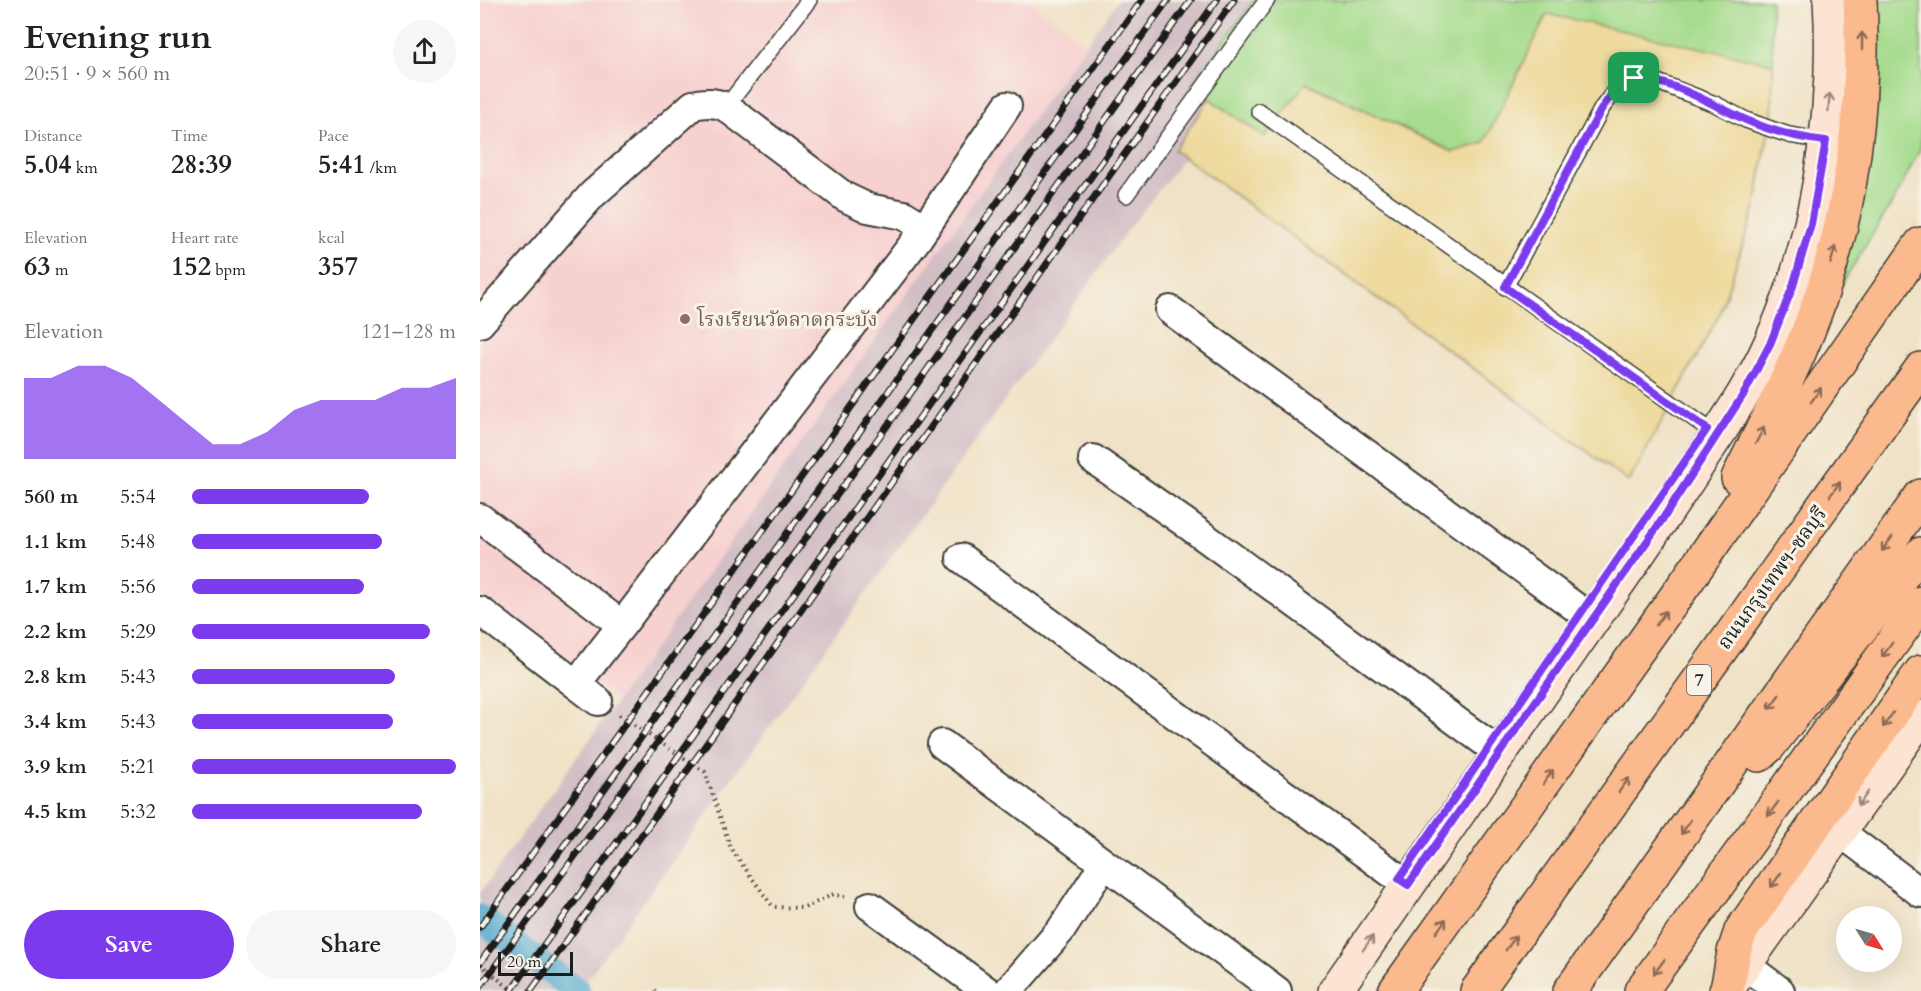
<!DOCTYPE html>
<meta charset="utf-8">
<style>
:root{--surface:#fff;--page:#f6f6f6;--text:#222;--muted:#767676;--accent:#7c3aed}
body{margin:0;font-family:Cardo,"Noto Serif Thai",serif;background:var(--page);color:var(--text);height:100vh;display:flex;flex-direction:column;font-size:22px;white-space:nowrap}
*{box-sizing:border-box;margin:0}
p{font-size:20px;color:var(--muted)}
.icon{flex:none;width:33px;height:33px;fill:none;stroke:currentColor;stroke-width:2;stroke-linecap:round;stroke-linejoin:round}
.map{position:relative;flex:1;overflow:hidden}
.drawer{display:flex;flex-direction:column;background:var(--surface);width:480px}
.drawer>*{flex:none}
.needle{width:39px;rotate:127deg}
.fabs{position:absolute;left:1356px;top:906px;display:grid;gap:12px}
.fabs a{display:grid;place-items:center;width:66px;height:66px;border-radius:50%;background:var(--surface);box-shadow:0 6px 24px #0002;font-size:30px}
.scale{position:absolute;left:18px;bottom:15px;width:75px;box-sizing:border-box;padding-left:6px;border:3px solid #1c1c1c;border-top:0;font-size:16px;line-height:21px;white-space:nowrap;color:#1c1c1c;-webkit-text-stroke:4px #f7f3e8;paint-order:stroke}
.pin{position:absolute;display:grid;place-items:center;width:51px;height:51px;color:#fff;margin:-26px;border-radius:12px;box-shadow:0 3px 9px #0006}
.round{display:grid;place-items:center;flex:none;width:63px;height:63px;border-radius:32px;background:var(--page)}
.summary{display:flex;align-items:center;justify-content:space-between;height:102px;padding:0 24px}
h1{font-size:33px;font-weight:600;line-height:45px}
.metrics{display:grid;grid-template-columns:repeat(3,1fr);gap:9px;height:102px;padding:6px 24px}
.metrics div{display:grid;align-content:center}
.metrics b{font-size:26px;font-weight:600}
.metrics small{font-size:16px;font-weight:400}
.metrics p{font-size:16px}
.chart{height:168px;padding:12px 24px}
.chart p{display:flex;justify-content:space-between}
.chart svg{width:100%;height:108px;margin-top:6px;fill:var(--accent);opacity:.7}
.action{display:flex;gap:12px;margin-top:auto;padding:12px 24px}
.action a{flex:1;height:69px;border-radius:36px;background:var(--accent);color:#fff;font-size:24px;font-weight:600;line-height:69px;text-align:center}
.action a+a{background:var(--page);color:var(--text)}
ul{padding:0 24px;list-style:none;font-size:20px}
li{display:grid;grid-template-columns:96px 72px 1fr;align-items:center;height:45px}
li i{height:15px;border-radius:8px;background:var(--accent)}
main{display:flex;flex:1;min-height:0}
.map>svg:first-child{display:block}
.built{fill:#f7d0d0}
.industrial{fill:#d2bec5}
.green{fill:#a5dc8d;stroke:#607c54;stroke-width:1.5}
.sand{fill:#eeda9e;stroke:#857b5d;stroke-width:1.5}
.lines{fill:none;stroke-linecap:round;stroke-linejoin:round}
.canal{stroke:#4ea7cb;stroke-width:27}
.lane-casing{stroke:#3c3a36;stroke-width:18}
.street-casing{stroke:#3c3a36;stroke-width:32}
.secondary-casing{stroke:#3c3a36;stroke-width:36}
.highway-casing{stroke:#3c3a36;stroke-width:36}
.path{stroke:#3c3a36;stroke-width:4;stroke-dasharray:1.5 4.5;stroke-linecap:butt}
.lane{stroke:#fff;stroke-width:15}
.street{stroke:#fff;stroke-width:28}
.secondary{stroke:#fde3d1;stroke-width:33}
.highway{stroke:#fbba8d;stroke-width:33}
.rail-casing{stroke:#1c1c1c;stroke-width:7}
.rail{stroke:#f7f3e8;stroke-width:4.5;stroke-dasharray:14;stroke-linecap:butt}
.oneway{stroke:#8c6b54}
.oneway2{stroke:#988980}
.route-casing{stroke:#fff;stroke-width:12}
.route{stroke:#7c3aed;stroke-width:8}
.education-dot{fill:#8d6e63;stroke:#f7f3e8;stroke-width:2}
.labels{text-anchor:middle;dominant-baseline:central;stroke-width:6;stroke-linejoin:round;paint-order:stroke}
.shield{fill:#f7f3e8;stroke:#5e5c59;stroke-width:1.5}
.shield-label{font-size:18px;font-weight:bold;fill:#1c1c1c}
.education-label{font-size:20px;fill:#785e54;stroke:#f7f3e8;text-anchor:start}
.street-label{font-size:20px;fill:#1c1c1c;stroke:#f7f3e8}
</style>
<main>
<section class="drawer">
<div class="summary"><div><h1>Evening run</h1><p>20:51 · 9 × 560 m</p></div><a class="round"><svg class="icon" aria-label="share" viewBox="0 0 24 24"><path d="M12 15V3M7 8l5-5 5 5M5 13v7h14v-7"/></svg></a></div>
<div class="metrics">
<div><p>Distance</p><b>5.04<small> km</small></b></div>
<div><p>Time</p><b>28:39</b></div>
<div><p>Pace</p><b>5:41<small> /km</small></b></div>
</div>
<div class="metrics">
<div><p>Elevation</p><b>63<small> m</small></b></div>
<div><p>Heart rate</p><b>152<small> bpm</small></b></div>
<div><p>kcal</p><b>357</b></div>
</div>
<div class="chart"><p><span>Elevation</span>121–128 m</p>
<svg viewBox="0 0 160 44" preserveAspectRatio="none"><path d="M0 44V11L10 11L20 6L30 6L40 11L50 20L60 29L70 38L80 38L90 33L100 24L110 20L120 20L130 20L140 15L150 15L160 11V44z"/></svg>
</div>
<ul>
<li><b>560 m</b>5:54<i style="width:67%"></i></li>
<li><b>1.1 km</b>5:48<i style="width:72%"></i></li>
<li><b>1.7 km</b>5:56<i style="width:65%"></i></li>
<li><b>2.2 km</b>5:29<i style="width:90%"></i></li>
<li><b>2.8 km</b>5:43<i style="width:77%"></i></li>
<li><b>3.4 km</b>5:43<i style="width:76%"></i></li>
<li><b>3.9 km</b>5:21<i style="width:100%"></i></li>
<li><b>4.5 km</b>5:32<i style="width:87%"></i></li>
</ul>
<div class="action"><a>Save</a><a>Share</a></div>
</section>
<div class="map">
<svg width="1441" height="991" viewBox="0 0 1441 991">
<rect width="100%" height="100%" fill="#f7f3e8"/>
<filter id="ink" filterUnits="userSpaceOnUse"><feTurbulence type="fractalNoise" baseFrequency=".0167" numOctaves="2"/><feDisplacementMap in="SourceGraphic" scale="12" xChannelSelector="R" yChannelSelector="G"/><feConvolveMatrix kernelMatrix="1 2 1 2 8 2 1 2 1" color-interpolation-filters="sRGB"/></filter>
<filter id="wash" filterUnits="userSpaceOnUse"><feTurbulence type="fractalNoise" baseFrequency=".008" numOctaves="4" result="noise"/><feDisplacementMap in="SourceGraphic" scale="24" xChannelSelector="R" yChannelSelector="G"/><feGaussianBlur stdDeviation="1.35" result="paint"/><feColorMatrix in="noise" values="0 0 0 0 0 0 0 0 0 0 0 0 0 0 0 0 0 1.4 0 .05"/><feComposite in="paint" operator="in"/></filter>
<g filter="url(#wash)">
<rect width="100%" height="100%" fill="#f0e2c6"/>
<!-- built -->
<path class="built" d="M0,0h548l59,44 -470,657 -137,-106z"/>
<!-- industrial -->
<path class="industrial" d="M638,0h190l-182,232 -547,759h-99v-98z"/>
<!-- green -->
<path class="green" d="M774,0h517l2,64 -226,-49 -63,128 -30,9 -147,-69 -42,54 -74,-51z
M1390,0h51v147l-24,48 -72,116z"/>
<!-- sand -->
<path class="sand" d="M1067,14l226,50 -1,48 -17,95 -35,106 -91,169 -455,-332 35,-51 56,38 41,-54 147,69 31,-9z"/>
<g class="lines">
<!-- canal -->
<path class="canal" d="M0,918l97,73"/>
</g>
</g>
<g filter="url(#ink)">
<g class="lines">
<defs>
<path id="lane" d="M246,107l83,-107
M779,111l458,324
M646,195l141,-195
M1025,287l97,-179 15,-20 7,-6 10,-4h13l68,26 31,16 25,9 18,6 37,6"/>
<path id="street" d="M690,310l423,310
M0,323l112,-128 101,-90c13,-3 21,-3 33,2l119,90 23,11 36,7 21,13
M613,459l91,63 316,231
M0,518l142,107
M481,558l447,327
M0,611l118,90
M96,684l46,-59 296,-387 89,-132
M462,744l335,247
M1360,832l81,61
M390,906l117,85
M1265,965l35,26
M528,991l53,-61 43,-66"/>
<path id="secondary" d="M855,991c80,-115 160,-231 240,-346 44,-62 87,-125 128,-188 24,-37 49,-73 67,-113 48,-102 67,-232 60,-344
M1246,991l195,-274"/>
<path id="highway" d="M1258,478c30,-60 62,-119 83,-182 32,-95 44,-197 39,-296
M1279,755l10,-9 143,-183 9,-9
M1247,990l7,-38 7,-21 180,-259
M915,991l292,-410 234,-337
M997,991l444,-622
M1090,991l351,-495
M1161,991l280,-388"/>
</defs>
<!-- lane casing -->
<use href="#lane" class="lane-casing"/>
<!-- street casing -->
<use href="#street" class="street-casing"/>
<!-- secondary casing -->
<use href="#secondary" class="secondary-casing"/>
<!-- highway casing -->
<use href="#highway" class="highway-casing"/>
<!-- path -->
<path class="path" d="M139,715l86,57 26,77 42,58 31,1 30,-14 13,4
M0,964l33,27
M175,990l1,1"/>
<!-- lane -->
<use href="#lane" class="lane"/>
<!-- street -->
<use href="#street" class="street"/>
<!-- secondary -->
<use href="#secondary" class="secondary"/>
<!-- highway -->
<use href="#highway" class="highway"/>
<defs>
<path id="rail" d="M0,927l662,-927
M0,963l688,-963
M0,987l415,-572 296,-415
M31,991l706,-991
M51,991l703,-991"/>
</defs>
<!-- rail casing -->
<use href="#rail" class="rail-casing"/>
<!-- rail -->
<use href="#rail" class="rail"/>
</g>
<!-- one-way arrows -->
<defs><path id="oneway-shaft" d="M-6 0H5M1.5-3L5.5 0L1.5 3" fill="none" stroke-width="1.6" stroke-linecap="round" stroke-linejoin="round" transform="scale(1.5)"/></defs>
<g class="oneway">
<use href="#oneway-shaft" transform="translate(1382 41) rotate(-90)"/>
<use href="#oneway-shaft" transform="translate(1353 255) rotate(-74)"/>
<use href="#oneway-shaft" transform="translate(1336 395) rotate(-55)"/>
<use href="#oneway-shaft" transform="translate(1280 435) rotate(-63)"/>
<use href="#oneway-shaft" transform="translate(1355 489) rotate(-54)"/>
<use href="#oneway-shaft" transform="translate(1407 544) rotate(126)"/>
<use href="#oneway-shaft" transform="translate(1181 618) rotate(-55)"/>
<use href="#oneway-shaft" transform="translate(1407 650) rotate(126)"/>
<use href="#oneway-shaft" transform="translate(1294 702) rotate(126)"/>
<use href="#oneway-shaft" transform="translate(1408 720) rotate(125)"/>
<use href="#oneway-shaft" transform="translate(1068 777) rotate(-55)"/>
<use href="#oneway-shaft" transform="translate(1144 785) rotate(-54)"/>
<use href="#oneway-shaft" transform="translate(1293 809) rotate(126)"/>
<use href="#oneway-shaft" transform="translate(1206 827) rotate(124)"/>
<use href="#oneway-shaft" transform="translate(1296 880) rotate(125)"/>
<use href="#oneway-shaft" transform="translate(961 926) rotate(-55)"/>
<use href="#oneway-shaft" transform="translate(1031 943) rotate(-54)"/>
<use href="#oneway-shaft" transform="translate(1179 967) rotate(126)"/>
</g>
<g class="oneway2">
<use href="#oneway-shaft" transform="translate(1349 102) rotate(-86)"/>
<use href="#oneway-shaft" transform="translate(1383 799) rotate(125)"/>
<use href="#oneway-shaft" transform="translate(888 943) rotate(-55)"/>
</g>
</g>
<g class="lines" filter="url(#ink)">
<defs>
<path id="route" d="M1154,78c39,2 76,26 112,42 25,11 53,18 80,21l-15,83 -18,62 -23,58 -25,48 -81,125 -256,368 -9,-6 308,-450 -202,-142 97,-179c9,-13 16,-24 32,-30z"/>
</defs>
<!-- route casing -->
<use href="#route" class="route-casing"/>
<!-- route -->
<use href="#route" class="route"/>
</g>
<!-- markers -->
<circle class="education-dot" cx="205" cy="319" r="6"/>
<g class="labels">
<!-- shield labels -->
<rect class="shield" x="1207" y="665" width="24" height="30" rx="4.5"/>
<g class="shield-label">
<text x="1219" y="680">7</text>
</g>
<!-- education labels -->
<g class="education-label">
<text x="217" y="319">โรงเรียนวัดลาดกระบัง</text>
</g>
<!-- street labels -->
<g class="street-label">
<text transform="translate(1292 578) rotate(-54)">ถนนกรุงเทพฯ-ชลบุรี</text>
</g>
</g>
</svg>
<div class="fabs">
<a><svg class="needle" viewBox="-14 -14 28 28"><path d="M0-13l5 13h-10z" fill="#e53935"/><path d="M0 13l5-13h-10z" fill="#767676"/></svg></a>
</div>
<div class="scale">20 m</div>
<div class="pin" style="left:1154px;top:78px;background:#1e9e55"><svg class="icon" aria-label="arrive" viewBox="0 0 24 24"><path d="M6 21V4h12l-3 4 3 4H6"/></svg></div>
</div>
</main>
